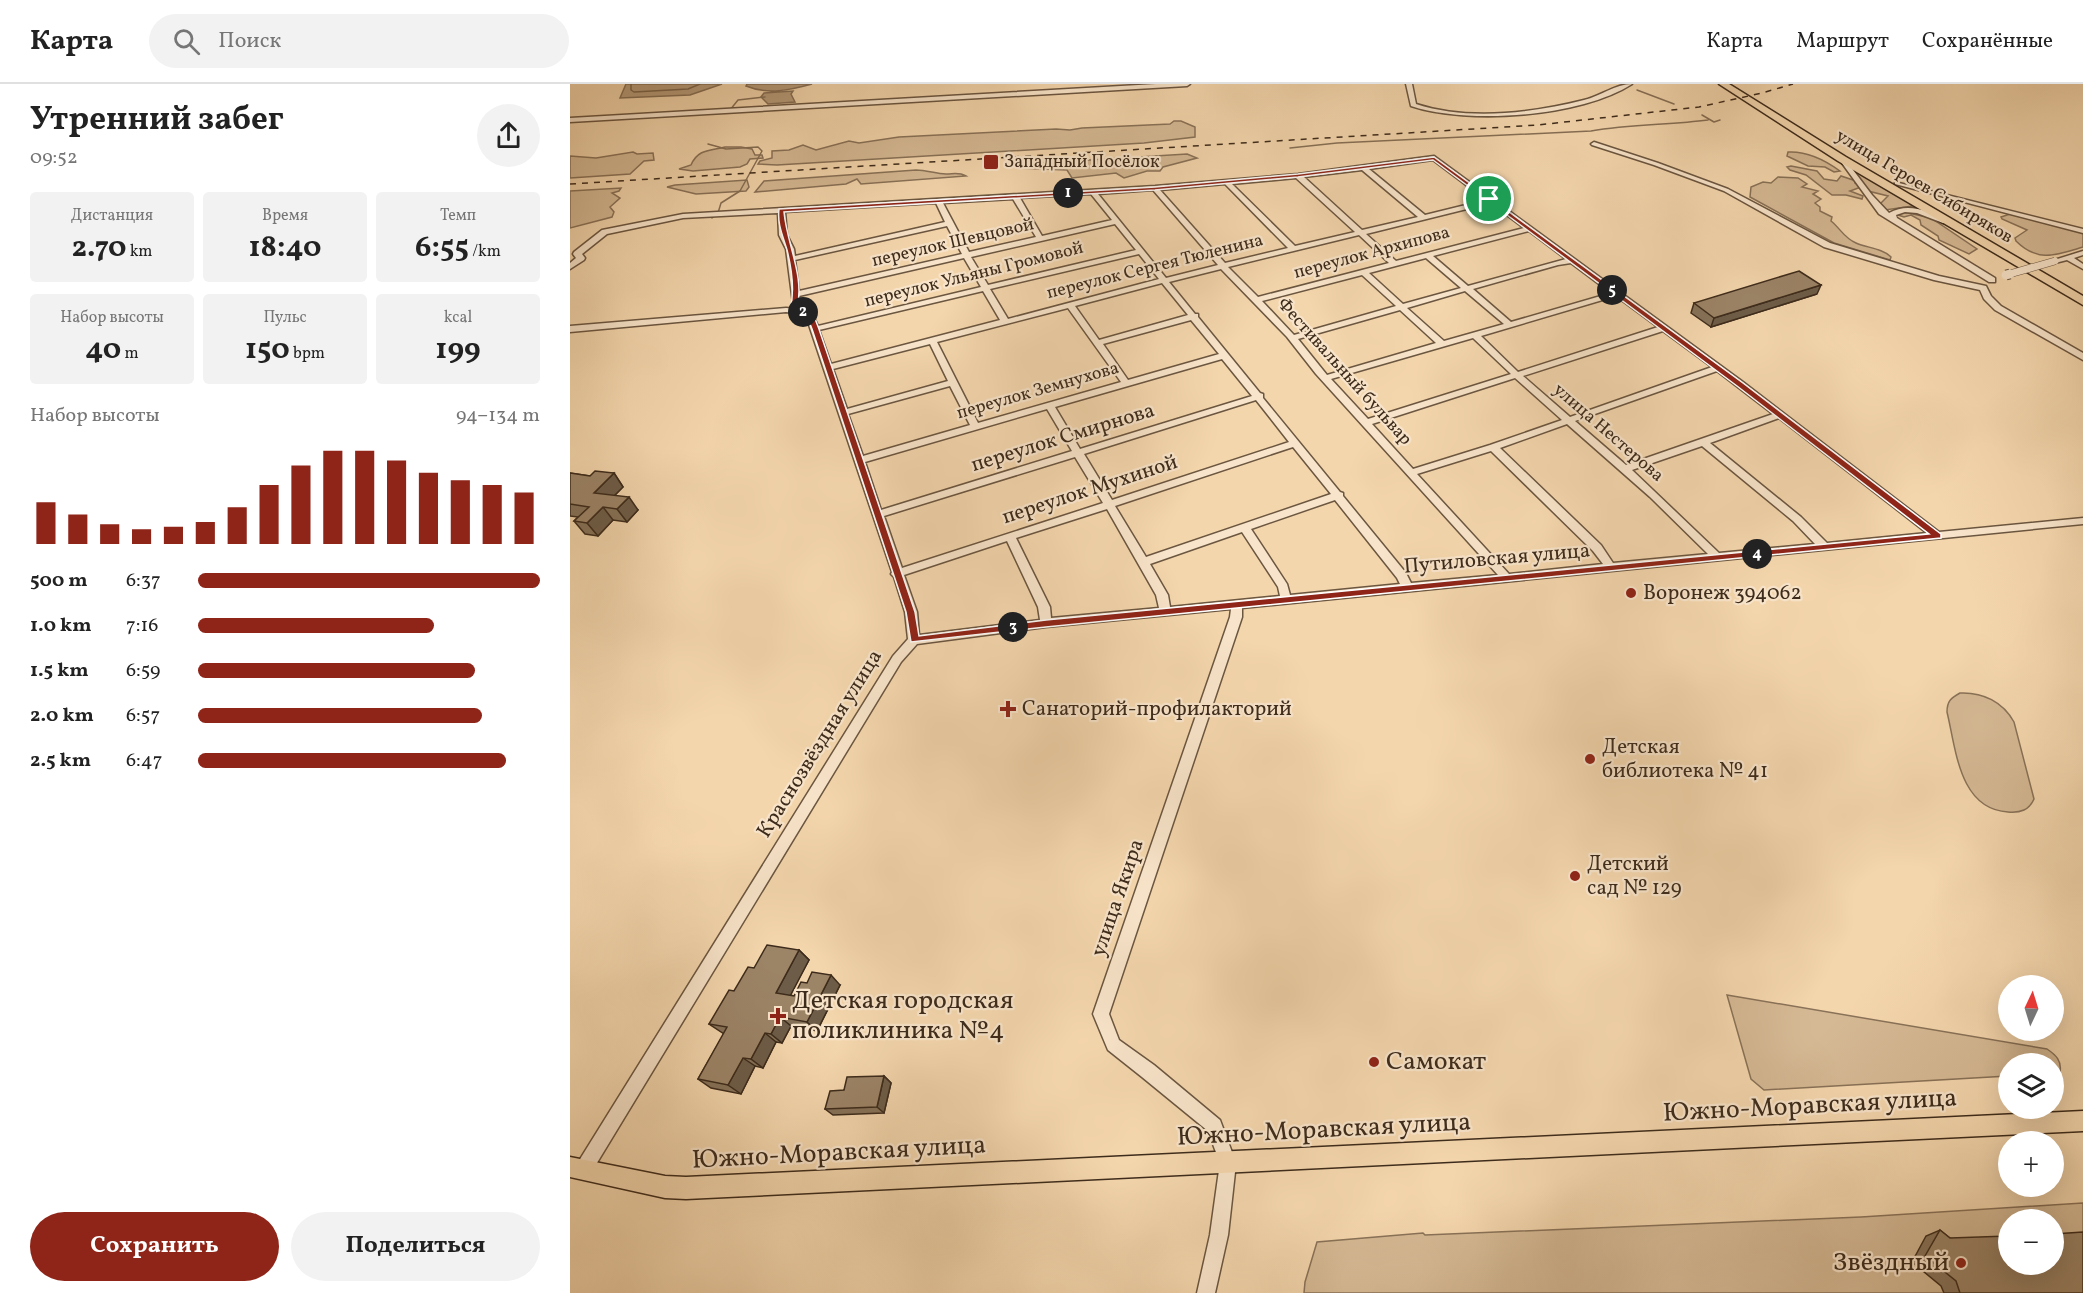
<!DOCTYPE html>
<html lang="ru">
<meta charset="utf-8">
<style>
:root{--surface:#fff;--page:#f2f2f2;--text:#222;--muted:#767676;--line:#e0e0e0;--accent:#8f2418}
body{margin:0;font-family:Vollkorn,serif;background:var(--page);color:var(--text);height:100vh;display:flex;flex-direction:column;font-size:22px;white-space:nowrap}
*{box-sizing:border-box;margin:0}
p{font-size:20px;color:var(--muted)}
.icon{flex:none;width:33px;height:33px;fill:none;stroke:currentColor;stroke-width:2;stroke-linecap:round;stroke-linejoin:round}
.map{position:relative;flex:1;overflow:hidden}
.sheet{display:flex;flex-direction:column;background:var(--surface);width:570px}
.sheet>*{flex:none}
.needle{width:39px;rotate:4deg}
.controls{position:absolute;left:1428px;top:891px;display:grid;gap:12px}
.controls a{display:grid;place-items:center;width:66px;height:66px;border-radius:50%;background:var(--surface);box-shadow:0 6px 24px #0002;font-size:30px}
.pin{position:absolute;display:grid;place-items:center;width:51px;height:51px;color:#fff;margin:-26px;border:3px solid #fff;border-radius:50%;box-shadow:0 2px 6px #0007}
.km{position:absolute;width:30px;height:30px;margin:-15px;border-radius:50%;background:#222;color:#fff;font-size:16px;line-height:30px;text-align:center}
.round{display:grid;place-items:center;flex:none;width:63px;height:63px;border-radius:32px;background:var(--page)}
.head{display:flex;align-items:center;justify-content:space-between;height:102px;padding:0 30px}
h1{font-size:33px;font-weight:700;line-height:45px}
.stats{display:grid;grid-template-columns:repeat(3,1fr);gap:9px;height:102px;padding:6px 30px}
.stats div{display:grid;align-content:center;border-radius:6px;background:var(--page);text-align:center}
.stats b{font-size:30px;font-weight:700}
.stats small{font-size:16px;font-weight:400}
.stats p{font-size:16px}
.chart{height:168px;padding:12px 30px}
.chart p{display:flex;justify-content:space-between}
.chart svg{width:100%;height:108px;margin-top:6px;stroke:var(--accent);stroke-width:6}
.cta{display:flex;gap:12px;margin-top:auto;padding:12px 30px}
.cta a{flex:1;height:69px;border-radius:36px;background:var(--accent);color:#fff;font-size:24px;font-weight:700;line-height:69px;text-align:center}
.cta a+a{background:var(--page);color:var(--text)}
ul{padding:0 30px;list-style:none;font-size:20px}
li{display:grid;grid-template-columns:96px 72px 1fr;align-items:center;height:45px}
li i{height:15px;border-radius:8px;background:var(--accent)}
header{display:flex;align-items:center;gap:36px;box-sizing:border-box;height:84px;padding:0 30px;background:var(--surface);border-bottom:2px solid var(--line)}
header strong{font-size:28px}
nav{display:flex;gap:33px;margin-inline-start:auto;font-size:21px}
.search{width:420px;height:54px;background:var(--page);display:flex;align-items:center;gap:15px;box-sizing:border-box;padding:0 21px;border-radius:33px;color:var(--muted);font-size:22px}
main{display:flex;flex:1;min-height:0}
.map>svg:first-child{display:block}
.green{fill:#d5b994;stroke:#897258;stroke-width:1.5;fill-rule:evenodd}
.water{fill:#b69c7b;stroke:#866f55;stroke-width:1.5}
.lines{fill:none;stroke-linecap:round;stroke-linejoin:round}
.shore{stroke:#7a644b;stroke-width:1.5}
.stream{stroke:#866f55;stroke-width:1.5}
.minor-casing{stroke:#6b5640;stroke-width:3}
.major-casing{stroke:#3d2b1b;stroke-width:3}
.highway-casing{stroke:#3d2b1b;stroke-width:3}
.minor{fill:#f8e4ca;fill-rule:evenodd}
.major{fill:#f4d6ad;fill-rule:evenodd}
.highway{fill:#f4d6ad;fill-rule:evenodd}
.rail{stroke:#3d2b1b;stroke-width:1.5;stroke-dasharray:6 6;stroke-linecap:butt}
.minor-bridge-far1-casing{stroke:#6b5640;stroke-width:8;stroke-linecap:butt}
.minor-bridge-casing{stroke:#6b5640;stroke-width:11;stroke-linecap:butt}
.minor-bridge-far1{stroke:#f8e4ca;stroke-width:7}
.minor-bridge{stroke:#f8e4ca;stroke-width:9}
.wall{fill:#867259;stroke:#3d2b1b;stroke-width:1.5}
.shaded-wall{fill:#6d5c48;stroke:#3d2b1b;stroke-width:1.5}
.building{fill:#9c8467;stroke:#3d2b1b;stroke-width:1.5}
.route{fill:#8f2418;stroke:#fff;stroke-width:1.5;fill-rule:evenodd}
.poi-dot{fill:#8f2418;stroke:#f8e4ca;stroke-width:2}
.labels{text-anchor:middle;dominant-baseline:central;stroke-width:4.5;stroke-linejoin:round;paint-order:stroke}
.far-poi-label{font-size:18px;fill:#3d2b1b;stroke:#f8e4ca;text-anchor:start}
.far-street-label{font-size:18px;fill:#3d2b1b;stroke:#f8e4ca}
.street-label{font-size:21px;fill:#3d2b1b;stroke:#f8e4ca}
.poi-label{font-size:21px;fill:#3d2b1b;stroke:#f8e4ca;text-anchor:start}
.near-poi-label{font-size:26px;fill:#3d2b1b;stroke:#f8e4ca;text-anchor:start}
.near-street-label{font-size:26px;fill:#3d2b1b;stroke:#f8e4ca}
</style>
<header>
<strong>Карта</strong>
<div class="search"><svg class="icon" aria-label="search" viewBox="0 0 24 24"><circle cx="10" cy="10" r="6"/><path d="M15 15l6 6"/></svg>Поиск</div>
<nav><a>Карта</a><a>Маршрут</a><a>Сохранённые</a></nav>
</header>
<main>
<section class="sheet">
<div class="head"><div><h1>Утренний забег</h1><p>09:52</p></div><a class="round"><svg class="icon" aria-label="share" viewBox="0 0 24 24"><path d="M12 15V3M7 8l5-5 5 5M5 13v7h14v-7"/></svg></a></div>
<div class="stats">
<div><p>Дистанция</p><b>2.70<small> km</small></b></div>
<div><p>Время</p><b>18:40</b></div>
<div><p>Темп</p><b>6:55<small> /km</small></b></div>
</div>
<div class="stats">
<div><p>Набор высоты</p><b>40<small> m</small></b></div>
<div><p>Пульс</p><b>150<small> bpm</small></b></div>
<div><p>kcal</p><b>199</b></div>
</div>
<div class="chart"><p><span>Набор высоты</span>94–134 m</p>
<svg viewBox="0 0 160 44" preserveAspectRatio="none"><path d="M5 44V27M15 44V32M25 44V36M35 44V38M45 44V37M55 44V35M65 44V29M75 44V20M85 44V12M95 44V6M105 44V6M115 44V10M125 44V15M135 44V18M145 44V20M155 44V23"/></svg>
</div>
<ul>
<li><b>500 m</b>6:37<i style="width:100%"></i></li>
<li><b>1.0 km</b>7:16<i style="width:69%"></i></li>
<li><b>1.5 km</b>6:59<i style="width:81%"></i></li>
<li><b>2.0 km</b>6:57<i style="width:83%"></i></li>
<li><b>2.5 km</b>6:47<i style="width:90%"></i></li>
</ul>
<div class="cta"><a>Сохранить</a><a>Поделиться</a></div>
</section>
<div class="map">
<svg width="1513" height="1209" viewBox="0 0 1513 1209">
<rect width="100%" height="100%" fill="#f4d6ad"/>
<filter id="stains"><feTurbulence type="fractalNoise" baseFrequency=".00333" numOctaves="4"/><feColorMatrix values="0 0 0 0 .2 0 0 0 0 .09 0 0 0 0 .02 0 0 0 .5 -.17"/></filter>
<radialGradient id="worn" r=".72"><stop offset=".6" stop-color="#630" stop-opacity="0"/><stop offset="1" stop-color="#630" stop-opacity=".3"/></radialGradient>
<!-- green -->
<path class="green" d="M604,37h7l14,6v10l-51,6 -367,22 -19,-1 2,-3 12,-3v-7l17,-1 14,-5 13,5 33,-9 10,2 40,-6 157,-8 14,1 12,-2 88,-4z
M155,63h16l11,2 3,6h7l1,3 -13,1 -3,5 -7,3 -47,4 -14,-2 12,-4c7,-16 18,-14 34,-18z
M63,68l4,2 16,-1 1,7 -10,1 -14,13 -60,4v-22l26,2z
M1218,68c18,-1 37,8 52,19l-6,1 -9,-5 -17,-1 -21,-10z
M617,70l10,4 -34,9 -3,4h-13l-23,7 -8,-5 -44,5 -5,-8 -50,-2v-3l8,-1z
M1221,82l26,5 7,8 13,2 4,-5 15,5 -1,2 6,4 -11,4 13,5 -1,3 -16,-4h-14l-26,-20 -16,-5 -3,-3z
M346,86c11,0 20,4 30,4 8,0 13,-2 20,2l-105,8 -4,-5 -11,5 -91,8 9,-11z
M1284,86c19,11 38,21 57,33l2,3 -28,4 -5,-6 8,-8 -20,-5z
M1208,93l20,1 9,6 -5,3 16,4 -5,3 8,5 -6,4 5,4v4l12,6 -1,4c9,7 13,17 25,22 11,5 26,5 35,14l-1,3 -56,-17 -84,-46 1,-10 12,-5 8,1z
M177,96l2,7 -3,4 -50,3 -29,-7 8,-2z
M51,104l-2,3 -7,2 8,5 -10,9 4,5 -2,5 -42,11v-37z
M1334,128l27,6 46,31 -8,5 -30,-14 -1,-4 -17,-11 -1,-5 -9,-5 -7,2 -6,-2z
M1440,130l73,19v14c-27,8 -45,16 -67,-6l-1,-3 12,-8 -25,-11 -1,-2z
M1390,609c23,-1 43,9 54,29l20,77c-5,11 -13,14 -26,13 -49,-3 -52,-63 -61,-100 0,-11 4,-14 13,-19z
M1157,911l320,54c9,6 15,12 13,23l-6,2v-10h-46v12l-244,14 -13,-11z
M1513,1119v90h-779l1,-11 12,-40 106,-9 2,2 436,-18zM1438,1136h46v44h-46z"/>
<!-- water -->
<path class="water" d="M56,0h96l-32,11 -70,3z
M177,0h65c-22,6 -44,11 -66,2z
M223,7l-2,3 4,8 -27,2 -7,-7 3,-4z"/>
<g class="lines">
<!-- shore -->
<path class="shore" d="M61,0v6l3,2 54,-3 12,-5"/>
<!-- stream -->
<path class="stream" d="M1067,6l37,14
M160,26l8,-10 27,-3
M1132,31l12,7 6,-2
M138,60l18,5 32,-2 4,4 -22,40 -19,12 -3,10 -6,5
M720,64l47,-5 254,-12c39,-7 78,-6 117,-11"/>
<defs>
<path id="minor" d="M586,0h34l-3,2 -617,36v-4z
M836,0h6l4,20c52,17 116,9 168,-4 17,-4 31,-16 48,-16 -51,33 -164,41 -221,22z
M1024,58l64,21 70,26 102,54 109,33 47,10 5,10 10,10 82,47v7l-88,-50 -11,-11 -4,-9 -46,-10 -110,-33 -100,-56 -70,-26 -62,-20 -1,-1z
M864,72l309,226 196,150 144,-14v6l-841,84v9l-133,397 10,26 35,25 66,55 16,43 -8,72 -13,58h-18l13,-58 10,-72 -12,-32 -66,-54 -34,-27 -15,-36 137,-397 1,-8 -185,18 -129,17 -16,18 -312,514 -6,2 -6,-2 -2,-6 2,-6 316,-508 15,-17 -3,-27 -11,-35 -3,-3 1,-2 -85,-253 -6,-5 -15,-2 -216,20v-6l216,-18c15,1 26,2 32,18l163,-39 -17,-29 -165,38v7h-6l-7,-54 -7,-14 -1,-22 -95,5 -76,16 -25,20 3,4 -1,2 -14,9v-6l6,-5 -3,-4 1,-2 28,-22 81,-16 472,-28 143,-12zM863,76l53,40 -61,15 -56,-46zM792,86l56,47 -56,13 -58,-53zM726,94l59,54 -60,14 -63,-62zM655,100l63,64 -63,15 -65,-73zM583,106l65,75 -52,13 -68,-84zM521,110l21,26 -70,16 -22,-38zM443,115l23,38 -67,15 -26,-49zM366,119l9,19 -150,34 -1,-7 -7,-14 -2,-23zM921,119l33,25 -128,33 -30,-27zM545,140l21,26 -148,35 -17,-28zM377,142l15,28 -163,37 -4,-31zM959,147l37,28 -98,27 -35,-30zM789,151l30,28 -131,34 -30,-30zM569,170l20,25 -151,40 -18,-30zM856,174l35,30 -58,16 -34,-31zM1001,179l40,30 -100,29 -38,-33 85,-24zM651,185l66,68 29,37 182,201 -87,8 -5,-10 -63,-77v-3l-3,-1 -77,-94v-4l-3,-1 -62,-76v-3h-3l-26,-32zM792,191l34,31 -102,29 -32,-34zM592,199l26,32 -89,25 -24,-34zM413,207l17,29 -169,44 -12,-34zM895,207l39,33 -60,17 -37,-33zM1046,212l42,31 -140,45 -37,-36zM498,224l53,74 -143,41 -41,-81zM830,226l36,33 -109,32 -29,-36zM621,236l28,34 -91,26 -25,-36zM1093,247l49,36 -142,50 -47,-41zM903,254l38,36 -143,45 -37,-40zM360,260l18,37 -101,28 -14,-40zM652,275l30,37 -172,53 -25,-42zM1147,287l56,43 -147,51 -51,-44zM945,294l47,42 -72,25 -77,24 -41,-45zM380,302l20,39 -107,31 -15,-42zM686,316l33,42 -177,58 -28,-46zM477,325l25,42 -191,59 -16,-48zM1209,334l148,115 -100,10 -26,-26 -91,-74zM997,340l83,73 58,57 -95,9 -12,-18 -101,-97zM1132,362l91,75 22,23 -96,9 -87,-83zM723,363l38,47 -185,63 -31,-51zM921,367l102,100 10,13 -94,10 -92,-100zM505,373l28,46 -201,65 -18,-52zM765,416l62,78 3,6 -110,11 -3,-11 -36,-55zM537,425l49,86 3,13 -108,10 -1,-11 -34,-69zM672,448l36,55 2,9 -110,11 -2,-12 -18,-31zM437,457l31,66 2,13 -121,15 -2,-23 -13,-37z
M1270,74h4l28,37 17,18c19,-11 38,-2 57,6v4h-3l-26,-10 -12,-1 -9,3 1,3 98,60v4h-6l-110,-68 -40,-55z
M1325,98l188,47v4l-188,-49z
M1513,167v4l-9,3 9,6v5l-16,-9 -12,3 -4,-2z"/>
<path id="major" d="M1513,1027v20l-1397,68 -21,-1 -95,-21v-20l95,19 21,1z"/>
<path id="highway" d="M1149,0h10l117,73 237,139v9l-245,-144z"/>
</defs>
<!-- minor casing -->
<use href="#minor" class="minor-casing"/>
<!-- major casing -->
<use href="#major" class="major-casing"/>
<!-- highway casing -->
<use href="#highway" class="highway-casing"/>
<!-- minor -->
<use href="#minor" class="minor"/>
<!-- major -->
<use href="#major" class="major"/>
<!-- highway -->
<use href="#highway" class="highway"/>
<!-- rail -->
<path class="rail" d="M0,100l968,-59 161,-18 63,-14 31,-9"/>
<defs>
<path id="minor-bridge-far1" d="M1436,191l49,-14"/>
<path id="minor-bridge" d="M1436,191l4,-1"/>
</defs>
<!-- minor-bridge-far1 casing -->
<use href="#minor-bridge-far1" class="minor-bridge-far1-casing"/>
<!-- minor-bridge casing -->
<use href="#minor-bridge" class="minor-bridge-casing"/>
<!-- minor-bridge-far1 -->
<use href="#minor-bridge-far1" class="minor-bridge-far1"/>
<!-- minor-bridge -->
<use href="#minor-bridge" class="minor-bridge"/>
</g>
<!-- wall -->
<path class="wall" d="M1247,210l-106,33 -20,-14 3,-10z
M0,389l20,3 24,-3 9,14 -8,8 23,15 -11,12 -14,-2 -15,16 -13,-2 -11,-13 4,-4 -8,-1z
M229,866l10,10 -19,35 4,1 46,-11 -23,46 -26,-5 -9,17 -6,-1 -13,26 -8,-2 -14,28 -30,-6 -13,-9 26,-45 -15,-10 25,-33 20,-23z
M314,992l7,7 -7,30 -51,2 -8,-6 19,-19z
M1370,1146l10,8 133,55h-139l-3,-7 -29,-24 14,-26z"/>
<!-- shaded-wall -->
<path class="shaded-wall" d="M1251,201l-4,9 -106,33 3,-9z
M44,389l9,14 -19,19 -10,-13z
M59,413l9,13 -11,12 -10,-13z
M33,423l10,13 -15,16 -11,-13z
M229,866l10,10 -22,42 -11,-9z
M261,891l9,10 -23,46 -10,-9z
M210,933l11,9 -9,17 -11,-9z
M195,949l11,9 -13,26 -12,-9z
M173,974l12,8 -14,28 -13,-9z
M314,992l7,7 -7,30 -7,-6z"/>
<!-- building -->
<path class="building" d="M1229,187l22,14 -107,33 -20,-15z
M25,387l19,2 -20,20 35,4 -12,12 -14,-2 -16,16 -13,-2 15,-14 -19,-3v-31l20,3z
M197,861l32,5 -23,43 18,3 7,-14 6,1 5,-11 19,3 -24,47 -27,-5 -9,17 -6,-1 -14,26 -8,-1 -15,27 -30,-6 29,-52 -18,-3 20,-34 5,1 14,-24 6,1z
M314,992l-7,31 -52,2 5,-18 14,-1 3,-13z
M1370,1146l10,8 58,-2v28h46v-30l29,-2v61h-123l-4,-12 -31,-25z"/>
<!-- route -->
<path class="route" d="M864,73l309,226 198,151v4l-895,89 -135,15 -5,-30 -94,-283 -4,-10 -18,-9c5,-19 2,-40 -3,-60 -4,-14 -10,-26 -8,-41l376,-22 143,-13zM863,76l304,226 192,148 -883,86 -127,16 -4,-24 -96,-283 -5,-13 -17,-7c8,-33 -10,-64 -13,-97l371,-22 143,-13z"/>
<!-- markers -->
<g class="poi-dot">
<rect x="413" y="70" width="16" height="16" rx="3"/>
<circle cx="1061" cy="509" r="6"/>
<path d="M435 616h6v6h6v6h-6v6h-6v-6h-6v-6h6z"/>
<circle cx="1020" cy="675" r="6"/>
<circle cx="1005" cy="792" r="6"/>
<path d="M205 923h6v6h6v6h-6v6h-6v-6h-6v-6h6z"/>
<circle cx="804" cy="978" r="6"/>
<circle cx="1391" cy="1179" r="6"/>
</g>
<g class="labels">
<!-- far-poi labels -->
<g class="far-poi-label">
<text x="434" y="78">Западный Посёлок</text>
</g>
<!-- far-street labels -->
<g class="far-street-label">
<text transform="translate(1354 103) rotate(31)">улица Героев Сибиряков</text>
<text transform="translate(383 159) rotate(-13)">переулок Шевцовой</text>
<text transform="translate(802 169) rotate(-15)">переулок Архипова</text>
<text transform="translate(585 183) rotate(-14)">переулок Сергея Тюленина</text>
<text transform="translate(404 191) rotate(-14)">переулок Ульяны Громовой</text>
<text transform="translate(774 288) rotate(48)">Фестивальный бульвар</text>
<text transform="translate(468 307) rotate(-16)">переулок Земнухова</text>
<text transform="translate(1038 349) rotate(41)">улица Нестерова</text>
</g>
<!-- street labels -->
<g class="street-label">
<text transform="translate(493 354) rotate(-17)">переулок Смирнова</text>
<text transform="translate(520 406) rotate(-18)">переулок Мухиной</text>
<text transform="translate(927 475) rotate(-5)">Путиловская улица</text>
<text transform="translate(250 660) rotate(-58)">Краснозвёздная улица</text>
<text transform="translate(548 814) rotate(-71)">улица Якира</text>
</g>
<!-- poi labels -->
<g class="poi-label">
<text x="1073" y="509">Воронеж 394062</text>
<text x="452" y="625">Cанаторий-профилакторий</text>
<text x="1032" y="663">Детская<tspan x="1032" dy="24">библиотека № 41</tspan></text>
<text x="1017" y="780">Детский<tspan x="1017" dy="24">сад № 129</tspan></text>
</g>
<!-- near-poi labels -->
<g class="near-poi-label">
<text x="222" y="917">Детская городская<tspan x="222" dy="30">поликлиника №4</tspan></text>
<text x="816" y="978">Самокат</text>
<text x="1379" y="1179" text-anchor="end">Звёздный</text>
</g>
<!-- near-street labels -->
<g class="near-street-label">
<text transform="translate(1240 1022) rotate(-3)">Южно-Моравская улица</text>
<text transform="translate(754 1046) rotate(-3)">Южно-Моравская улица</text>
<text transform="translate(269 1069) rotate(-3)">Южно-Моравская улица</text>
</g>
</g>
<rect width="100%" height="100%" filter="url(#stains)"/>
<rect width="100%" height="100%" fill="url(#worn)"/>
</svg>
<div class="controls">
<a><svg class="needle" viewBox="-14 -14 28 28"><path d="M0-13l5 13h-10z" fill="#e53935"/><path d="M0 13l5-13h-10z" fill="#767676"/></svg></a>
<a><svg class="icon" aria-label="layers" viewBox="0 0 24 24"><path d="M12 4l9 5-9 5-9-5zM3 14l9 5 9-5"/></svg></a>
<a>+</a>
<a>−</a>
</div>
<div class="pin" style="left:919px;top:115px;background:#1e9e55"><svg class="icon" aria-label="arrive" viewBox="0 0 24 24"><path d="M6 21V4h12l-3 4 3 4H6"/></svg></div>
<b class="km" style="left:498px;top:109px">1</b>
<b class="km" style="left:233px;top:228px">2</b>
<b class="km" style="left:443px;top:543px">3</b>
<b class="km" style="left:1187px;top:470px">4</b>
<b class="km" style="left:1042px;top:206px">5</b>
</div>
</main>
